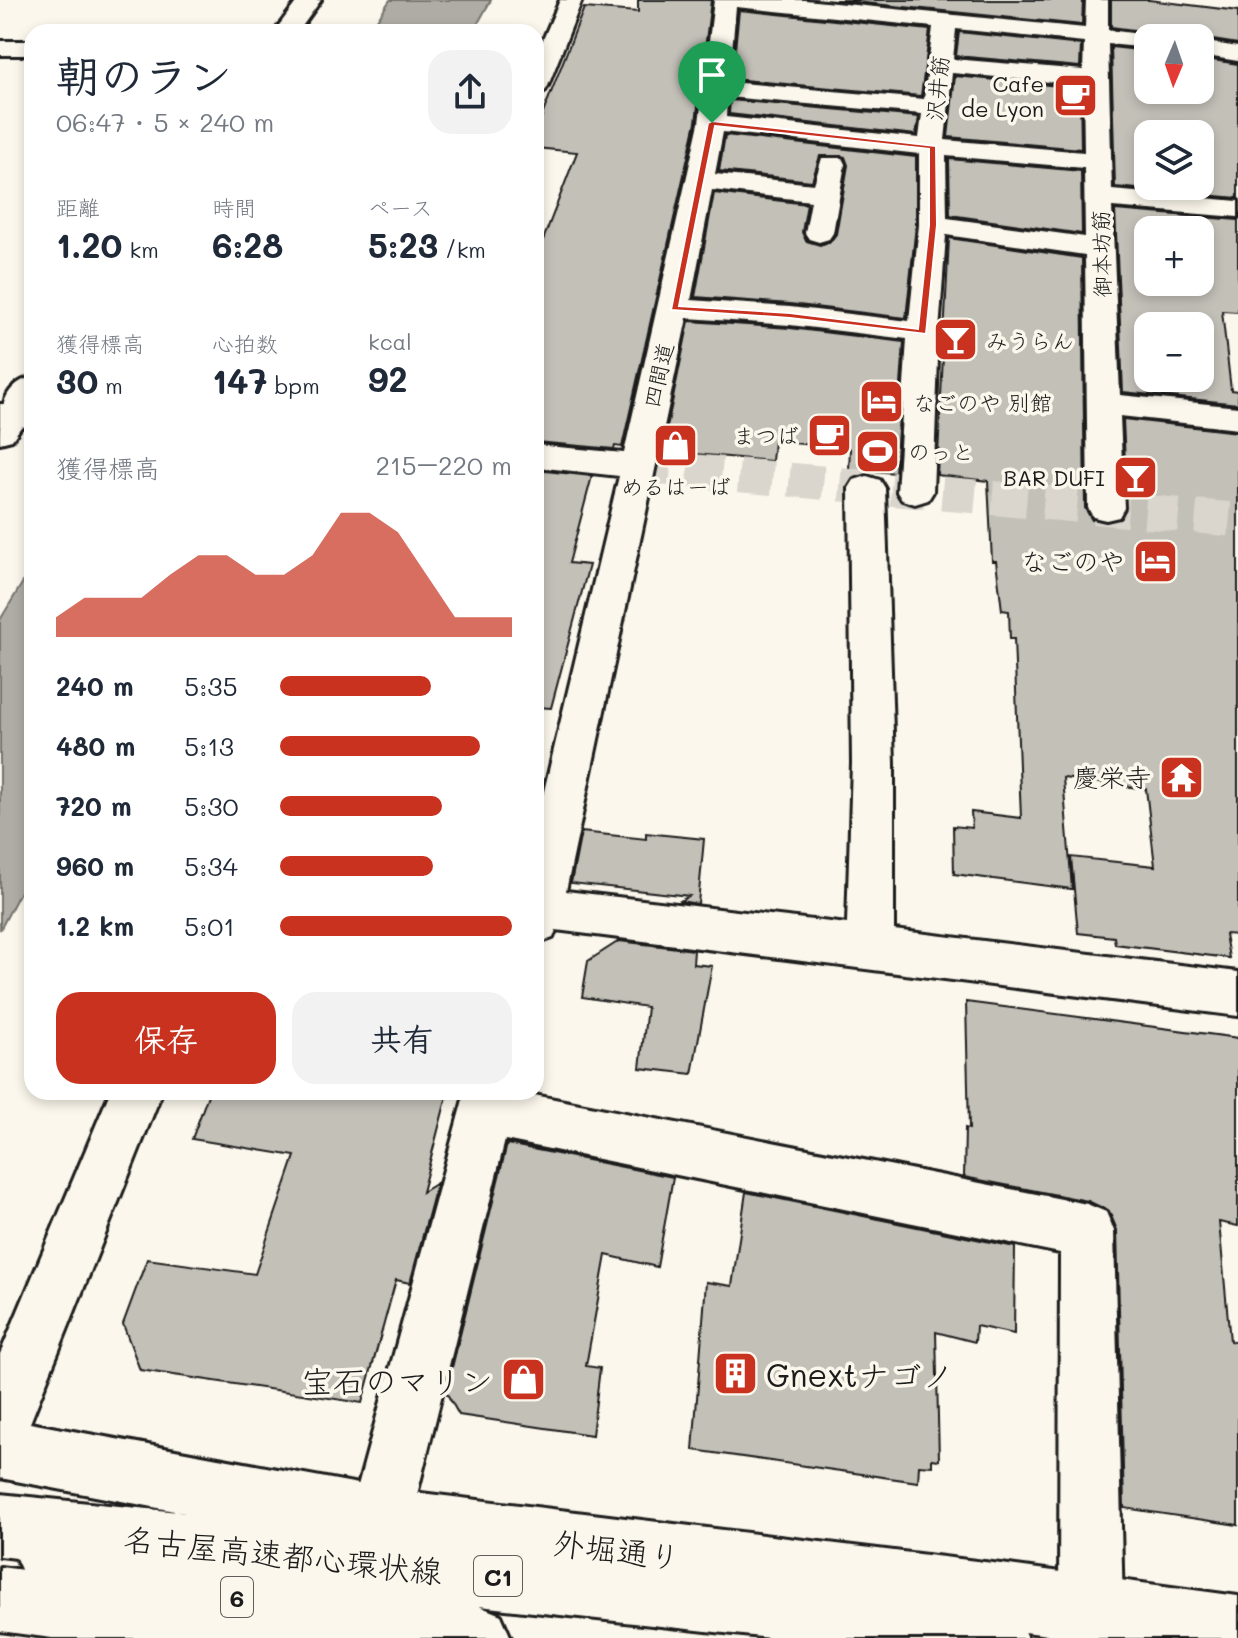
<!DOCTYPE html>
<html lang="ja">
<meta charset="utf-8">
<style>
:root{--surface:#fff;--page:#f2f2f3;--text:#1f2937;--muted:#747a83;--accent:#c8321e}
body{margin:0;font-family:Mali,"Klee One",sans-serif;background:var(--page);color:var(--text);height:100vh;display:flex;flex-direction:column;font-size:30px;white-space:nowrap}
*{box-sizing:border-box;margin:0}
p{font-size:26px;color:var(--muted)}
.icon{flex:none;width:44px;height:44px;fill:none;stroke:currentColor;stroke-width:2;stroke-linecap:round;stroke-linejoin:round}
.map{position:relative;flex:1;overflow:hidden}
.details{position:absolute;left:24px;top:24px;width:520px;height:1076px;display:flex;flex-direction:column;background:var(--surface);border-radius:24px;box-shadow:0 4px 12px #0003}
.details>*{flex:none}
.needle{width:52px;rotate:182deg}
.tools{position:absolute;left:1134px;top:24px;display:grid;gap:16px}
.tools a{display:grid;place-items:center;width:80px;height:80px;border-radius:16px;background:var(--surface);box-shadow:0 4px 12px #0003;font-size:40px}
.pin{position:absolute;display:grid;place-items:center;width:68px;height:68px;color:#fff;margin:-82px -34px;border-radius:50% 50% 50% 0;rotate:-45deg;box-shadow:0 0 8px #0007}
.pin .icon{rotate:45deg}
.round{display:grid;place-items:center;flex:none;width:84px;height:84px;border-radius:24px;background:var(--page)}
.head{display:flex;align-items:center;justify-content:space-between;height:136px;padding:0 32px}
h1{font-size:44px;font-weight:700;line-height:60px}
.figures{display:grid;grid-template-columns:repeat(3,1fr);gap:12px;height:136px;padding:8px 32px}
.figures div{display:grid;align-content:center}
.figures b{font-size:34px;font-weight:700}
.figures small{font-size:22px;font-weight:400}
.figures p{font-size:22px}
.chart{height:224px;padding:16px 32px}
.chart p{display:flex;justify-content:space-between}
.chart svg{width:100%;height:144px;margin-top:8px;fill:var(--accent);opacity:.7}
.action{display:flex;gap:16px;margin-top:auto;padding:16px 32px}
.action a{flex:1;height:92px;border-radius:24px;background:var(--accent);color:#fff;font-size:32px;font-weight:700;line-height:92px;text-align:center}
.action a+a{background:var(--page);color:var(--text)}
ul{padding:0 32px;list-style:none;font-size:26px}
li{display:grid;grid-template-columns:128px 96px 1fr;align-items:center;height:60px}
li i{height:20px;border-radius:10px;background:var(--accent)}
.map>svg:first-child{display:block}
.water{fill:#afaca5;stroke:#74726e;stroke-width:2}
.building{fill:#c3c0b8;stroke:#1c1c1c;stroke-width:2;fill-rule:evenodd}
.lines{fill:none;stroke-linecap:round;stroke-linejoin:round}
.street-tunnel{stroke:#dad6cd;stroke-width:34;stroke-dasharray:34 17;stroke-linecap:butt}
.street-casing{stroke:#1c1c1c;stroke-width:6}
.secondary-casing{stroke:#1c1c1c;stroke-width:6}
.highway-casing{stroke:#1c1c1c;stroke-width:6}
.street{fill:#fbf7ec;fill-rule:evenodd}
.secondary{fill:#fbf7ec;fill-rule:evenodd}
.highway{fill:#fbf7ec;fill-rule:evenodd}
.route{fill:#c8321e;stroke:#fff;stroke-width:2;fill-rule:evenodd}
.labels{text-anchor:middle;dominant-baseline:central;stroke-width:7;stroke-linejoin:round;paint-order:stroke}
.far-poi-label{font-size:22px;fill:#1c1c1c;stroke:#fbf7ec;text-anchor:end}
.far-street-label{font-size:22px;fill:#1c1c1c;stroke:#fbf7ec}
.shield{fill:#fbf7ec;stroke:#5f5e5a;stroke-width:2}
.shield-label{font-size:24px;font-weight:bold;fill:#1c1c1c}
.poi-label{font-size:26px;fill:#1c1c1c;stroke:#fbf7ec;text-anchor:end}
.near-poi-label{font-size:32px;fill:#1c1c1c;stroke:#fbf7ec;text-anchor:start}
.near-street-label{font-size:32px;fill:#1c1c1c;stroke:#fbf7ec}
</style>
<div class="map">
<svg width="1238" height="1638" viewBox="0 0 1238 1638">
<rect width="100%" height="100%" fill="#fbf7ec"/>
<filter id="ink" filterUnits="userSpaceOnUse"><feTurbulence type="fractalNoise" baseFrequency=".0125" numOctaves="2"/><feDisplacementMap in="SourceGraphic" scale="16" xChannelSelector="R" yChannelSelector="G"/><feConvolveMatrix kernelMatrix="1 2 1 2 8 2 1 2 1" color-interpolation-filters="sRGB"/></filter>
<g filter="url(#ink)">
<!-- water -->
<path class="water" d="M390,0h101l-18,32h-104z
M32,567v302l-32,61v-310z"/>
<!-- building -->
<path class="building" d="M638,0h73l-15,122 -74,325 -7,-1 -1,3 -78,-7v-202h7l34,-88 -41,-4v-17l48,-123 54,4z
M835,0h248l-1,25z
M1111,0h38l89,11v33l-38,-6h-39l-5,-5 -45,-6z
M739,10l191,20 -9,66 -189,-17z
M959,32l122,13 -1,22 -124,-11z
M1111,47l37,4v39h52v-32l38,6v134l-123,-11zM1148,134h52v52h-52z
M955,76l125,12 1,61 -133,-12z
M730,100l189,17 -3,18 -187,-21z
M725,135l191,22v68l-10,93 -116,-14 -95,-7 19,-104 93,11 -5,28 4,9 14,4 10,-3 6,-8 12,-69 -3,-8 -25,-1 -8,25 -93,-10z
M949,159l132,12 1,63 -132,-19z
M1115,210l123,10v92l-16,-1 9,79 7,1v13l-115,-12zM1148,230h52v52h-52zM1148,326h52v52h-52z
M949,238l133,20 3,250 7,12 13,3 15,-3 7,-11 -4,-90 115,13v503l-13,-1 4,24 -114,-14 -1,-7 -36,-4 -7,-76 84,9 -9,-77 -83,-11 9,111 -118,-15 -1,-48 19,2 -1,-16 50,6 -7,-179h-4l-1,-28 -7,-1 -6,-49h-4l-4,-80 -51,-6z
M689,321l101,7 114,14 -9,131 -46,-4 1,-20 -76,-8 -2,20 -110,-10z
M536,470l56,6 -23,87 20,2 -38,143 -15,-1z
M581,832l65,7v-6l58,6 -6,65 -18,-3 9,-5 -118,-13z
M619,941l75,9 -1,14 19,2 -20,108 -52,-6 7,-61 -65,-10 6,-36z
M966,1002l272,36v188l-19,-4 11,119 8,2v182l-114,-17 -7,-278 -8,-19 -21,-10 -124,-24 1,-49 4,1z
M209,1092h239l-26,100 15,-9 -27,100 -14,-3 -34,123 -222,-33 -17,-46 24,-65 108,15 40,-118 -103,-17z
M507,1144l166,33 -16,90 -51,-12 -20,111 14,2 -8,67 -133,-20 -13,-23z
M746,1192l269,55 -1,87 -38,-8 -1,16 -39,-10 3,128 -7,-1v7l-13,-1 -1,17 -225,-32 13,-168 26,4z"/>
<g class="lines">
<!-- street-tunnel -->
<path class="street-tunnel" d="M637,466l601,54"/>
<defs>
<path id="street" d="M560,0h22l-34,86 -3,5 -9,2v-37z
M714,0h91l280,28 1,-28h22v30l48,6 2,2h-10v10l-40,-4 4,146 126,11v16l-126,-10 8,188 118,12v22l-118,-13 4,92 -5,9 -13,3 -13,-3 -5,-9 -3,-253 -139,-20 -7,97 -6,160 -5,8 -13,4 -13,-4 -5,-8 10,-153 -117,-14 -103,-7 -121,573 281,33 5,-161 -3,-275 5,-8 13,-4 13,4 5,8 9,275v167l344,42v44l-682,-86 -3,8 -17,6v-119l83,-349 -83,-9v-22l88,8 75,-330zM736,7l197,20 -9,72 -195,-17zM956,29l128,13 -1,28 -130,-11zM952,73l131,12 1,67 -139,-12zM727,97l195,17 -3,24 -193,-21zM723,132l196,22v71l-10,96 -119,-14 -99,-7 21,-110 99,11 -6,32 4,6 10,3 10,-3 4,-6 12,-69 -3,-6h-20l-8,26 -99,-10zM946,156l138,12 1,69 -138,-19z
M0,41h32v14h-32z
M1200,41l38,6v14l-38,-6z
M0,404l32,1v22l-32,-1z
M465,1092h54l568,112 19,8 8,19 9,378 -9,23c-18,6 -28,6 -46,0l-9,-23 1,-356 -555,-113 -94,379 -9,22 -22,9 -22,-9 -9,-22z"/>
<path id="secondary" d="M298,0h23l-23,32h-24z
M32,377v34l-20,29 -12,3c0,-27 0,-58 32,-66z
M110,1092h52l-132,331 350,65 629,77 229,31v42h-166l-692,-88 -380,-72v-124z
M0,1567l301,38 23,10 10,23h-282l-52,-7z"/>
<path id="highway" d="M0,1494l723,73 271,38 23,10 10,23h-257l-291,-32 22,9 10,23h-219l-103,-18 -144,-36 -22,-10 -7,-16 -16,-2z"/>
</defs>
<!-- street casing -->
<use href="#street" class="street-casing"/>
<!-- secondary casing -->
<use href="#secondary" class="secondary-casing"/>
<!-- highway casing -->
<use href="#highway" class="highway-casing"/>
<!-- street -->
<use href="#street" class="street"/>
<!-- secondary -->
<use href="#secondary" class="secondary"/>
<!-- highway -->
<use href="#highway" class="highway"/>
</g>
</g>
<!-- route -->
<path class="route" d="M712,121l224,25 1,79 -11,109 -136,-16 -119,-8 37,-187zM715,126l214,23v76l-11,104 -128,-16 -111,-7z"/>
<!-- icons -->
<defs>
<symbol id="cafe-square" viewBox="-11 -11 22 22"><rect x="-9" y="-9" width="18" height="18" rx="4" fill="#c8321e" stroke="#fbf7ec"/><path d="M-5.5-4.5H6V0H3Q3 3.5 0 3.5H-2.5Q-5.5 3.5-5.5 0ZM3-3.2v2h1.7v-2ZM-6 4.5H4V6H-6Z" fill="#fff"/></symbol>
<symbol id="bar-square" viewBox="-11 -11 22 22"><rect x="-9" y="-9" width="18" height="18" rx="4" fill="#c8321e" stroke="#fbf7ec"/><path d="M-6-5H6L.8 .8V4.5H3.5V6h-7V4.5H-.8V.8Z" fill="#fff"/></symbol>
<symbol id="hotel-square" viewBox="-11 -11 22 22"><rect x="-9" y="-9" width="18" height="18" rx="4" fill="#c8321e" stroke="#fbf7ec"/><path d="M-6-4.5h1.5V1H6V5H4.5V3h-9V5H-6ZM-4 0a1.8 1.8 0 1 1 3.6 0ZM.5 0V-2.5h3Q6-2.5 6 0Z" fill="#fff"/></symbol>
<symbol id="shop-square" viewBox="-11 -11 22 22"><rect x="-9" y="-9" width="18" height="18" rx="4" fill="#c8321e" stroke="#fbf7ec"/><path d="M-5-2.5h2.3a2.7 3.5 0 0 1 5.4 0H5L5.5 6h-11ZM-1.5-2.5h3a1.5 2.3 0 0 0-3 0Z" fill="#fff"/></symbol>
<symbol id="stadium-square" viewBox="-11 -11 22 22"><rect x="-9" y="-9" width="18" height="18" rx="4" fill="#c8321e" stroke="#fbf7ec"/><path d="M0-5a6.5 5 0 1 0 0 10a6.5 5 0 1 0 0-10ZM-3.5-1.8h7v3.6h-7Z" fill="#fff"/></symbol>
<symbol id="temple-square" viewBox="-11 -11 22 22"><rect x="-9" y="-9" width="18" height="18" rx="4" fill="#c8321e" stroke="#fbf7ec"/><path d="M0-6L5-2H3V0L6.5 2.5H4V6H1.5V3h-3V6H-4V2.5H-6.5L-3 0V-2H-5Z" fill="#fff"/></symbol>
<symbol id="building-square" viewBox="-11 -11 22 22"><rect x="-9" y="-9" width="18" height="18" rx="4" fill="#c8321e" stroke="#fbf7ec"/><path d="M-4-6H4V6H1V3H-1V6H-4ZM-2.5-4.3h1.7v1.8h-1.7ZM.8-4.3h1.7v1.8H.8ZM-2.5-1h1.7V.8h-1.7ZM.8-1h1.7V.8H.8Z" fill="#fff"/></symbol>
</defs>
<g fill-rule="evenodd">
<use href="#cafe-square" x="1050" y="70" width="51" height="51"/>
<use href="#bar-square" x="930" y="314" width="51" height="51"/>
<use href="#hotel-square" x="856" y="376" width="51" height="51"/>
<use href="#cafe-square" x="804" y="410" width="51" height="51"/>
<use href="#shop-square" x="650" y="420" width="51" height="51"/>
<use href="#stadium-square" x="852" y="426" width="51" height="51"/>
<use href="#bar-square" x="1110" y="452" width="51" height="51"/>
<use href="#hotel-square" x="1130" y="536" width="51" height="51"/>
<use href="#temple-square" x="1156" y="752" width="51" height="51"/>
<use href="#building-square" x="710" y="1348" width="51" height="51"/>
<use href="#shop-square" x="498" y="1354" width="51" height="51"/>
</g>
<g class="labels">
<!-- far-poi labels -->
<g class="far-poi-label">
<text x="1044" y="83">Cafe<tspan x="1044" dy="25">de Lyon</tspan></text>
<text x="986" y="340" text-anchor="start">みうらん</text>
<text x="913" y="402" text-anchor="start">なごのや 別館</text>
<text x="799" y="435">まつば</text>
<text x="908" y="451" text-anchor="start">のっと</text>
<text x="1105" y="477">BAR DUFI</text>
<text x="676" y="486" text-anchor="middle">めるはーば</text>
</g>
<!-- far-street labels -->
<g class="far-street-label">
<text transform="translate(937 88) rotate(-84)">沢井筋</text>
<text transform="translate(1101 254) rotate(-91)">御本坊筋</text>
<text transform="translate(658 375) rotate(-77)">四間道</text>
</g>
<!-- shield labels -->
<g class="shield">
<rect x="474" y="1556" width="48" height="40" rx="6"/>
<rect x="221" y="1577" width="32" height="40" rx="6"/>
</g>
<g class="shield-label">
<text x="498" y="1576">C1</text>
<text x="237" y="1597">6</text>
</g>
<!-- poi labels -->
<g class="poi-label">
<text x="1125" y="561">なごのや</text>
<text x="1151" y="777">慶栄寺</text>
</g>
<!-- near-poi labels -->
<g class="near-poi-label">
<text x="766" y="1374">Gnextナゴノ</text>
<text x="493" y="1380" text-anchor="end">宝石のマリン</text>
</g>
<!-- near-street labels -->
<g class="near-street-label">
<text transform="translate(617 1549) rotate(7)">外堀通り</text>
<text transform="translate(283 1554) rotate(6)">名古屋高速都心環状線</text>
</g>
</g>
</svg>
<div class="tools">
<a><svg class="needle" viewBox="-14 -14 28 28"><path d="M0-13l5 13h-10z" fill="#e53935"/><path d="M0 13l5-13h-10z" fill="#747a83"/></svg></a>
<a><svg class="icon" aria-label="layers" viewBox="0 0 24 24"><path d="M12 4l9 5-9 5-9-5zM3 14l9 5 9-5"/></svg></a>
<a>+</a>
<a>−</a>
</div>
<div class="pin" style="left:712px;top:123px;background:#1e9e55"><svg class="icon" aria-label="arrive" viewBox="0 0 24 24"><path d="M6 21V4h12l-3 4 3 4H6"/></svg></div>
<section class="details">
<div class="head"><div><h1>朝のラン</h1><p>06:47 · 5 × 240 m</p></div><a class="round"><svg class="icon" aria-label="share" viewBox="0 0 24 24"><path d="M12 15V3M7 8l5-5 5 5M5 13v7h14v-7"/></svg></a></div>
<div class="figures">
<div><p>距離</p><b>1.20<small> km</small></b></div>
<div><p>時間</p><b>6:28</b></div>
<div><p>ペース</p><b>5:23<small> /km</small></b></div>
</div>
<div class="figures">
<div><p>獲得標高</p><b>30<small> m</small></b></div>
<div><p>心拍数</p><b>147<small> bpm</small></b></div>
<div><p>kcal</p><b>92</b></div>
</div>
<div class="chart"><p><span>獲得標高</span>215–220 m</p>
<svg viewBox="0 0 160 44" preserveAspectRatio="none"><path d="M0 44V38L10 32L20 32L30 32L40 25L50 19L60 19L70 25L80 25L90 19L100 6L110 6L120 12L130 25L140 38L150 38L160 38V44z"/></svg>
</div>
<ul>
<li><b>240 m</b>5:35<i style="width:65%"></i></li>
<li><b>480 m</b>5:13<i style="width:86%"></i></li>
<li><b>720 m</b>5:30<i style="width:70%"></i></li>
<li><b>960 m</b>5:34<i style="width:66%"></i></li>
<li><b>1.2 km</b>5:01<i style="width:100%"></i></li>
</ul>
<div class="action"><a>保存</a><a>共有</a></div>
</section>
</div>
